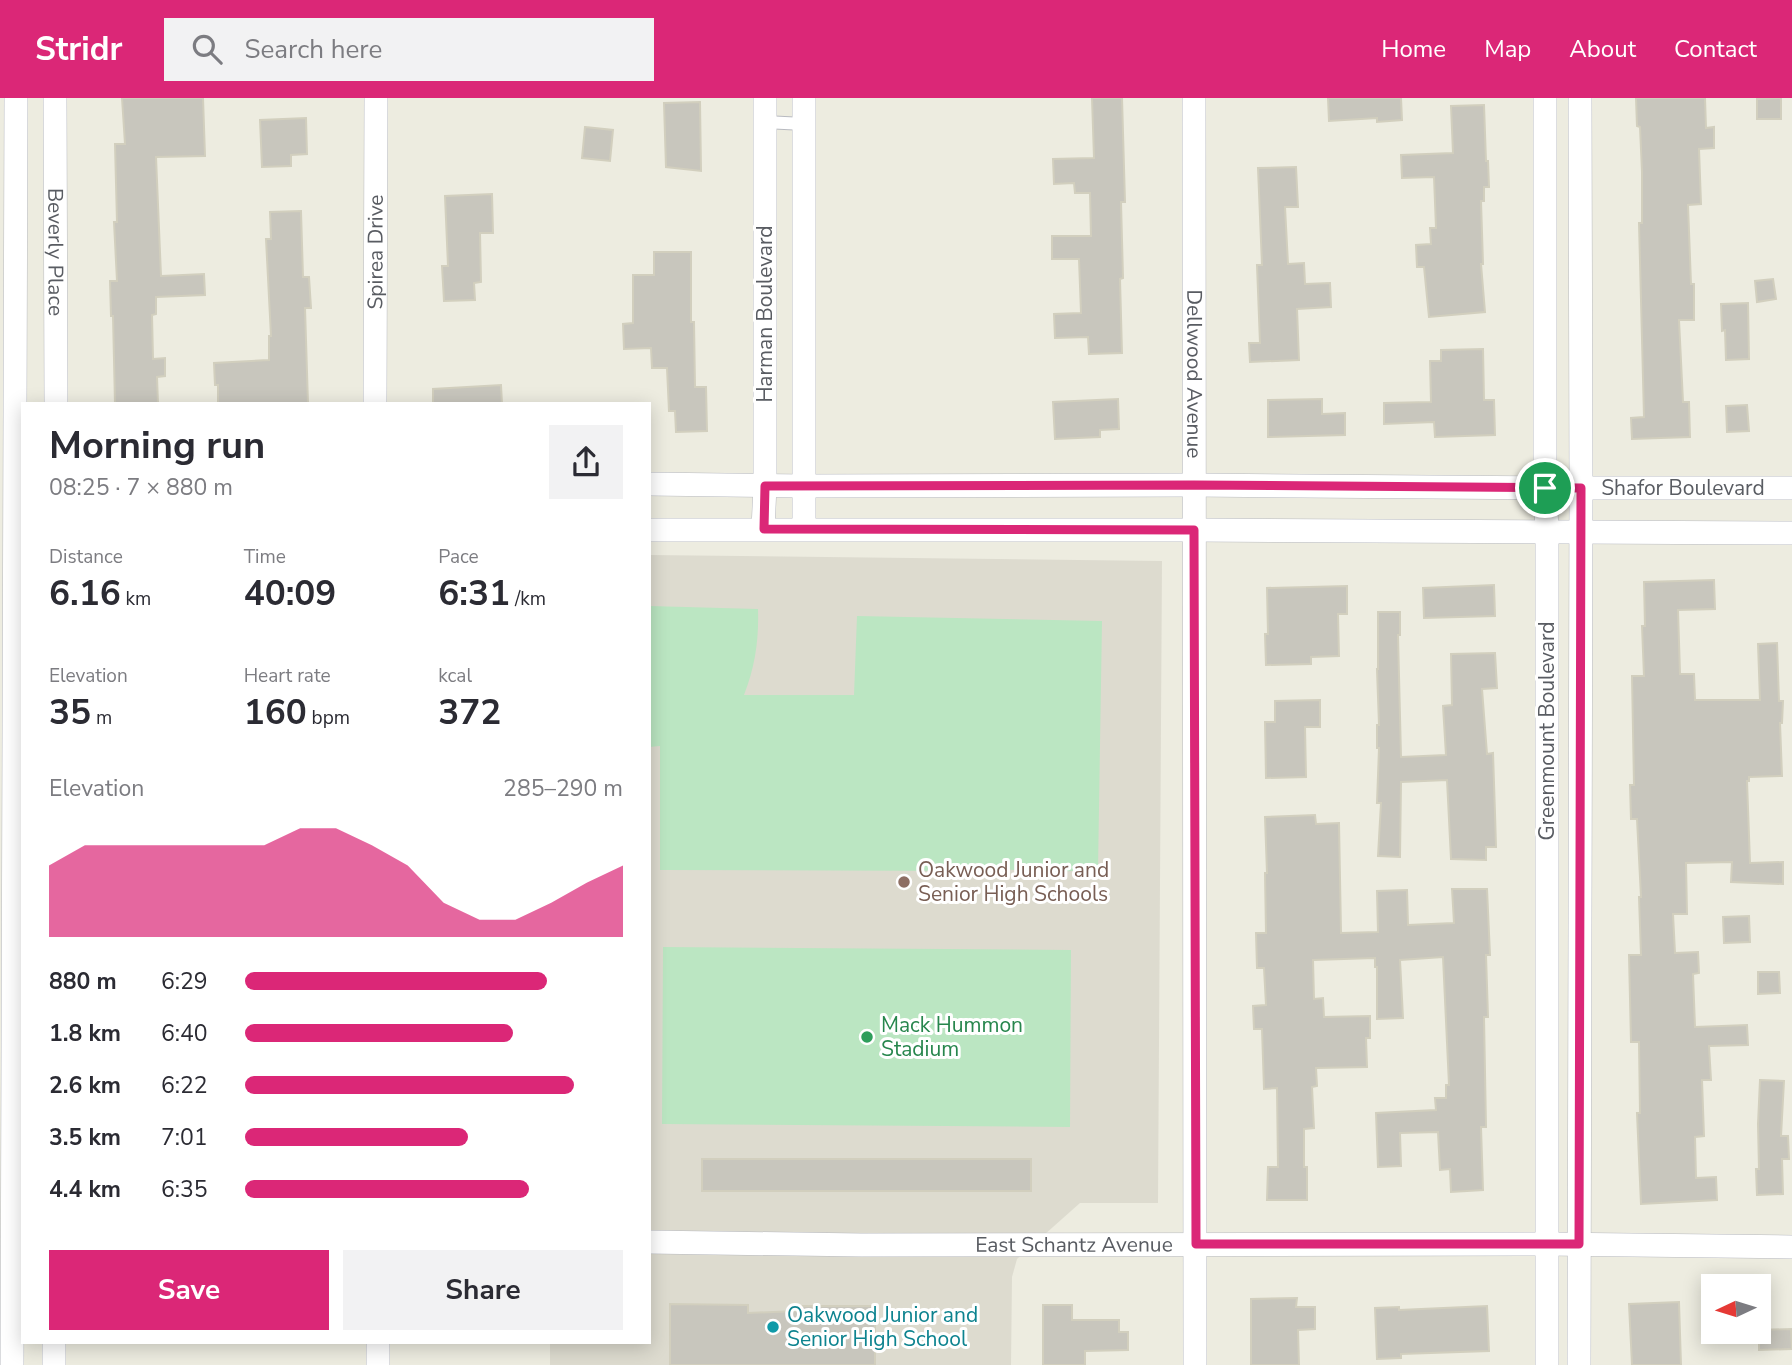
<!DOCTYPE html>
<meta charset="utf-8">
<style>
:root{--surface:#fff;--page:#f2f2f3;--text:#2b2b33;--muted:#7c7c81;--accent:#db2777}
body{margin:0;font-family:"Nunito Sans",sans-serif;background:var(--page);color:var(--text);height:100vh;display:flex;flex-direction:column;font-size:26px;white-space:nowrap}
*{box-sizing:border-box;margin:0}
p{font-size:23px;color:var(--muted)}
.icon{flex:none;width:38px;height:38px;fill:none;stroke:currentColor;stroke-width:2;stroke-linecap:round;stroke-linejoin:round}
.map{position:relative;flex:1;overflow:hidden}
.panel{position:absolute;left:21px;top:304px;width:630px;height:942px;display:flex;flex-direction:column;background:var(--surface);border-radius:0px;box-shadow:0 4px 18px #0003}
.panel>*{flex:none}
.needle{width:46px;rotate:266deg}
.tools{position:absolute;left:1701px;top:1176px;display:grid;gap:14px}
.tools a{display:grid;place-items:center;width:70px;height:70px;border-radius:0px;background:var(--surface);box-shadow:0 4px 18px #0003;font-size:35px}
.pin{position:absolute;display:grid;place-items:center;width:60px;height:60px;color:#fff;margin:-30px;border:4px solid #fff;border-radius:50%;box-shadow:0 2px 7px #0007}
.round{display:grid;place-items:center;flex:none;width:74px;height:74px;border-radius:0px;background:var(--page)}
.headline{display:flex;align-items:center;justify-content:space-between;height:119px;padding:0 28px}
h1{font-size:38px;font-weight:700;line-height:52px}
.stats{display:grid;grid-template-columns:repeat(3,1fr);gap:10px;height:119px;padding:7px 28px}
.stats div{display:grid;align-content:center}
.stats b{font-size:35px;font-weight:700}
.stats small{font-size:19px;font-weight:400}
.stats p{font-size:19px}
.chart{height:196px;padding:14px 28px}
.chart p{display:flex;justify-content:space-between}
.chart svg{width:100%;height:126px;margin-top:7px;fill:var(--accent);opacity:.7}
.action{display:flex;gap:14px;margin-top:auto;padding:14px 28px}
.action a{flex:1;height:80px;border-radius:0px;background:var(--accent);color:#fff;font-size:28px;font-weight:700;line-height:80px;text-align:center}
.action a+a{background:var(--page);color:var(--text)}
ul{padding:0 28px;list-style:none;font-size:23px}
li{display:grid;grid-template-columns:112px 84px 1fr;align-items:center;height:52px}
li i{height:18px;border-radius:9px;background:var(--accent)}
header{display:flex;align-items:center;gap:42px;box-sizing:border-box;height:98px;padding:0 35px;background:var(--accent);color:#fff}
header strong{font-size:33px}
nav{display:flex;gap:38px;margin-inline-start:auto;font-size:24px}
.search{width:490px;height:63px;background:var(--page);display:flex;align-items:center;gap:18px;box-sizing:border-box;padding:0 24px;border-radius:0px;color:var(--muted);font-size:26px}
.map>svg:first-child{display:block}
.education{fill:#dddbcf}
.green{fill:#bbe6c2}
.building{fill:#c8c6bd;stroke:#d2cfbe;stroke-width:2}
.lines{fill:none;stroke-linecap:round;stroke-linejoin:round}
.lane-casing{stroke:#b8bac0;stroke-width:14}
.street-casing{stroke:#b8bac0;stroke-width:24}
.lane{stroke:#fff;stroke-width:12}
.street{stroke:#fff;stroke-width:23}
.route-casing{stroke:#fff;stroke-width:14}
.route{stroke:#db2777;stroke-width:9}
.education-dot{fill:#8d6e63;stroke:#fff;stroke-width:2.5}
.leisure-dot{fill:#2e9e5b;stroke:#fff;stroke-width:2.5}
.culture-dot{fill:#0f9aa8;stroke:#fff;stroke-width:2.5}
.labels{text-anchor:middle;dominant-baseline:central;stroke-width:6;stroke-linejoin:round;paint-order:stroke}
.street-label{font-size:21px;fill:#595c62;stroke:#fff}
.education-label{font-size:21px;fill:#785e54;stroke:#fff;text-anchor:start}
.leisure-label{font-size:21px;fill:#27864d;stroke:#fff;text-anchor:start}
.culture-label{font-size:21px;fill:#0d838f;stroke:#fff;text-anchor:start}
</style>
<header>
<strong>Stridr</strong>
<div class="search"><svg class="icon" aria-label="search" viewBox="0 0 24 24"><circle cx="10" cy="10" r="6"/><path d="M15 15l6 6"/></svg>Search here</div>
<nav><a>Home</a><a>Map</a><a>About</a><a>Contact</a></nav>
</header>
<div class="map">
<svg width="1792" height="1267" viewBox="0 0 1792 1267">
<rect width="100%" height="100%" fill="#edece0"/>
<!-- education -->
<path class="education" d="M649,457l513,6 -4,642h-78l-63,56 -5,18 -1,88h-461v-23h99z"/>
<!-- green -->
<path class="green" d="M649,508l109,3c1,31 -3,58 -14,86h110l3,-79 245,5 -4,249c-42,2 -83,4 -124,-7l-1,8 -313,-1v-124l-11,1z
M663,849l408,3 -1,177 -408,-3z"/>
<!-- building -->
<path class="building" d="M122,0h81l2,58 -49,1 5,119 43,-2 1,21 -49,2v17l-4,1 1,44 12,-1v18l-8,1 1,27h-43l-2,-88h-2l-1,-35h7l-3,-59h3l-2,-78h10z
M1092,0h30l3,104h-4l2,76 -3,1 2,74 -33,1 -1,-17 -33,1 -1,-24 27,-1 -2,-54h-27v-23h39l-1,-43h-15l-1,-10 -20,1 -1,-25 41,-1z
M1328,0h73l1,22 -25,2v-4l-48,3z
M1636,0h69l1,30 8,-1v21l-15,1 2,55 -13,1 3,79h3v36h-15l4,82h6l1,35 -58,2 -1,-21 13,-1 -5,-194h3v-51l-2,-45 -3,-1z
M1781,0v21h-24v-20z
M700,4l1,69 -35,-4 -2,-64z
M1484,7l2,56h2l1,26h-5v14h-3l2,63h-2l4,48 -56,5 -5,-50h-7l-1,-22 15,-1 -1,-16h6l-2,-51 -32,1 -1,-23 52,-2 -2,-47z
M306,20l1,36 -16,1v11l-29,1 -2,-47z
M585,29l28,3 -3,31 -28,-3z
M1296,69l2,40h-13l3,57 16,-1 1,21 25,-1 1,24 -34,2 2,51 -49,2 -1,-19h11l-3,-78h5l-4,-97z
M492,96l1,39h-13l1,49 -7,1 1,17 -31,1 -2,-35h6l-3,-70z
M301,113l2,66h6l2,31h-6l3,96h-90v-19h-3l-1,-22 55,-3v-24h2l-5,-97h5l-1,-27z
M654,154h37v70h3l1,65h11l1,44 -31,1 -1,-21h-6l-2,-43h-15l-1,-20 -27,1 -1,-25 10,-1v-48h21z
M1773,181l3,20 -19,3 -2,-21z
M1748,205l1,56 -23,1 -1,-30 -3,1 -1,-27z
M1483,251l1,51h10l1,35 -60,2 -1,-15 -50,2v-21l47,-1 -1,-41h11v-11z
M501,287l1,19h-69v-15z
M1118,301l1,30 -19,1v7l-45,2 -2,-37z
M1322,301v15l23,-1v22l-77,2v-37z
M1747,307l2,26 -22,1 -1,-26z
M1714,482l1,29 -37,1 2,64h14l1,26h65l-2,-56 19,-1 2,58h4l-1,22h-2l2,53 -33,1v4h-2l3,82 33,-1v22l-52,-2 1,-20 -46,1 1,51h-14l2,39 23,-1 1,21 -6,1 2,53 52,-2 1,20 -39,1 2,34h-9l2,56 -9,1 1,41 20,-1 1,23 -76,4 -4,-91h3l-1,-71h-8l-2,-87h12l-2,-58h2l-4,-78h-6l-1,-34h4l-2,-109h12l-2,-50h3l-1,-44z
M1494,487l1,31 -71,2 -1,-30z
M1347,488v28h-9l1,42 -28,1v7l-45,1 -1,-31h3l-1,-46z
M1378,514h22v23h-2l3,122 45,-2 -3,-49 9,-1 -1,-51 44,-1 2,35 -15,1 5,65 6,-1 2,60 1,34h-10v13l-35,-1 -4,-79 -46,2 -1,75 -22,-1 3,-53h-4l2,-55h-2v-23h2l-2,-56h1z
M1320,602v27h-15l1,50 -40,1 -1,-56h10v-21z
M1315,717l1,9 23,-1 2,110 37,-1 -1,-41 30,-1 1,35 46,-2 -2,-34h35l3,66h-4l2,62h-4l2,110h-5l2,63 -32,2 -1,-23 -10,1 -2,-38 -38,1 1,33 -23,1 -2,-54 60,-3 -1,-12h11v-13h3l-6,-128 -43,3 3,58 -26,1v-52h-2v-9l-62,2 1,39 9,-1 1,19 46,-1v22h-4l1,29 -51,1 1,18 -5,1 2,41 -10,1v38h3v33h-40l1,-33h10l-1,-79 -13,1 -2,-60h-8l-1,-23 13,-1 -2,-37h-7l-1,-35h10l-1,-60h2l-2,-56z
M1749,818l1,26 -26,1 -1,-26z
M1758,874h21l1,21 -22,1z
M1760,982l24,1 -3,55h7l1,23h-7l1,35 -26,1 -1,-26h3l-1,-45z
M702,1061h329v32h-329z
M1297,1200l-1,9h19v22l-17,1 1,35h-48v-66z
M1679,1204l2,63h-49l-3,-61z
M670,1206l78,1v8l49,-2v-5h78v59h-205z
M1043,1207h29v15h47v12h9v18l-43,1v14h-42z
M1487,1208l2,45 -88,3v4l-24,1 -2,-51 24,-1v3z
M1791,1231l1,20 -33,1v-20z"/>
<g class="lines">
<defs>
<path id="lane" d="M765,24l39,2"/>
<g id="street">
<path id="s1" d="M55,0l1,306"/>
<path d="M804,0v431"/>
<path id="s2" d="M1194,0l1,1267"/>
<path d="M1545,0v390l2,43v834"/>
<path id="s3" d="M375,306l1,-306"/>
<path id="s4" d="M649,386l155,2 390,-1 351,3h247"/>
<path d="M763,431l2,-43v-388"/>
<path d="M649,432h545l598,3"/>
<path id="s5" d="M649,1144l212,3 687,-1 244,3"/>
<path d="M54,1244v23"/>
<path d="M378,1244v23"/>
<path d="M12,1267l4,-1267"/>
<path d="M1579,1267l2,-877 -1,-390"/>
</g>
</defs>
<!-- lane casing -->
<use href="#lane" class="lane-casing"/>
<!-- street casing -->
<use href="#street" class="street-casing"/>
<!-- lane -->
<use href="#lane" class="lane"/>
<!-- street -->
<use href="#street" class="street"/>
</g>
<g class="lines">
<defs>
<path id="route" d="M1194,387l387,3 -2,756h-383l-2,-714 -430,-1 1,-43z"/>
</defs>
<!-- route casing -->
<use href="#route" class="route-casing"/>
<!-- route -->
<use href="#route" class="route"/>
</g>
<!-- markers -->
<circle class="education-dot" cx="904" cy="784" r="7"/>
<circle class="leisure-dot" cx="867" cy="939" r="7"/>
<circle class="culture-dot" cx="773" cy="1229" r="7"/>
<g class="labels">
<!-- street labels -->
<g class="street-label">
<text stroke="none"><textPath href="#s1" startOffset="154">Beverly Place</textPath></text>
<text stroke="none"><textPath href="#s3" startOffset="152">Spirea Drive</textPath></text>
<text transform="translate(765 216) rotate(-90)">Harman Boulevard</text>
<text stroke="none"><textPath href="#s2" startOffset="276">Dellwood Avenue</textPath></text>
<text stroke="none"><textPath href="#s4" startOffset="1034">Shafor Boulevard</textPath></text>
<text transform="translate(1547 633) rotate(-90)">Greenmount Boulevard</text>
<text stroke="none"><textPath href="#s5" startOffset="425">East Schantz Avenue</textPath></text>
</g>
<!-- education labels -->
<g class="education-label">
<text x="918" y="772">Oakwood Junior and<tspan x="918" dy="24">Senior High Schools</tspan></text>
</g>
<!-- leisure labels -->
<g class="leisure-label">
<text x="881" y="927">Mack Hummon<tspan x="881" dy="24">Stadium</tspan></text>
</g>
<!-- culture labels -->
<g class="culture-label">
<text x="787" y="1217">Oakwood Junior and<tspan x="787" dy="24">Senior High School</tspan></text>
</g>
</g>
</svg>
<div class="tools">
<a><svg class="needle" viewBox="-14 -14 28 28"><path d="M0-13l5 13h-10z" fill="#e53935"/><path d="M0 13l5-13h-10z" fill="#7c7c81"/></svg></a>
</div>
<div class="pin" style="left:1545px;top:390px;background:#1e9e55"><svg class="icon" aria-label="arrive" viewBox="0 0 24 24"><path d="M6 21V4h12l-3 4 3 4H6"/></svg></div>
<section class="panel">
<div class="headline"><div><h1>Morning run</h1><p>08:25 · 7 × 880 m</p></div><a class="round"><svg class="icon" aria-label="share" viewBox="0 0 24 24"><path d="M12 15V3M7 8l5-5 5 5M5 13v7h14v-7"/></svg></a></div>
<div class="stats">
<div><p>Distance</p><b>6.16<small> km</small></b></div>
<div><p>Time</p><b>40:09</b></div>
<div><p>Pace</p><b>6:31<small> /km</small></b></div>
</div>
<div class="stats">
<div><p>Elevation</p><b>35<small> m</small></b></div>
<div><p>Heart rate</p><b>160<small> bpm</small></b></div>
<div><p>kcal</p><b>372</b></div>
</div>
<div class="chart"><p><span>Elevation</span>285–290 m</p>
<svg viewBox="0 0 160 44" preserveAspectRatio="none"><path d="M0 44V19L10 12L20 12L30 12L40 12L50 12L60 12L70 6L80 6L90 12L100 19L110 32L120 38L130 38L140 32L150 25L160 19V44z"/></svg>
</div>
<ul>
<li><b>880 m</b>6:29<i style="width:80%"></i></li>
<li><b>1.8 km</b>6:40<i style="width:71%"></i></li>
<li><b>2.6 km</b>6:22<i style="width:87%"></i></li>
<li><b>3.5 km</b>7:01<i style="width:59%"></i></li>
<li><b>4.4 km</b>6:35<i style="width:75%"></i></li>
</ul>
<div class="action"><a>Save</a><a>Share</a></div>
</section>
</div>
